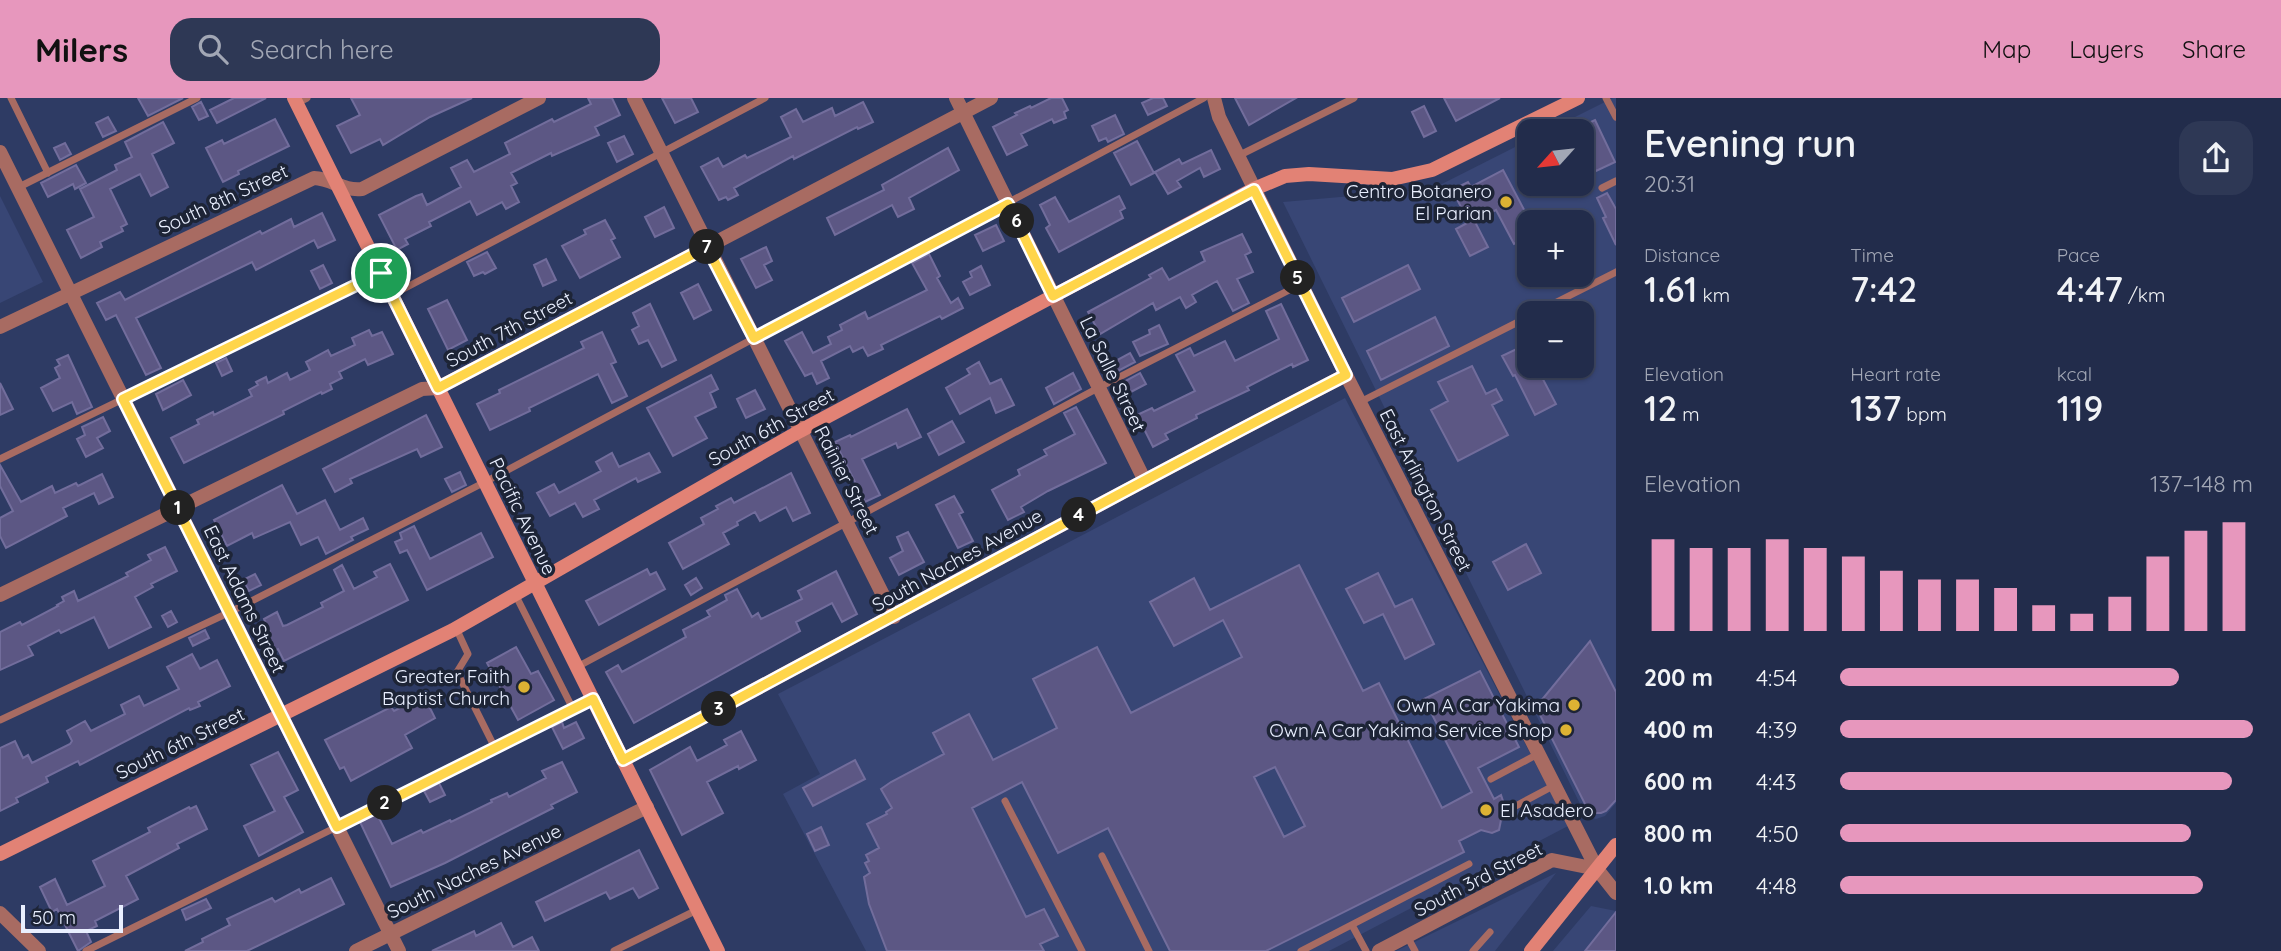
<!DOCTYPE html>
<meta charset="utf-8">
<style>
:root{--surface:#222c4b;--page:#2e3855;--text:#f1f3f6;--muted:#a2a7b5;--line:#3f4863;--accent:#e797bd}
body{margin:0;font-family:Quicksand,sans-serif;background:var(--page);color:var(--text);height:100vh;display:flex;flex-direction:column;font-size:26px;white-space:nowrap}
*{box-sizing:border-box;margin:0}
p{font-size:23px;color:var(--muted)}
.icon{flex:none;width:38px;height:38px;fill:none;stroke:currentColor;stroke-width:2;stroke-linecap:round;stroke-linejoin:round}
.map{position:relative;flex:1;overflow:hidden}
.drawer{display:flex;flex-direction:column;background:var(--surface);width:665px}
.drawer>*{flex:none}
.needle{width:46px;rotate:243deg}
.fabs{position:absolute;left:1517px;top:21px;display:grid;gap:14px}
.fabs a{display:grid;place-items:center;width:77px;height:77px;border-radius:14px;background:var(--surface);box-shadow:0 2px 5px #0004,0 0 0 2px var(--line);font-size:35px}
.scale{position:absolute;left:21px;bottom:18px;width:102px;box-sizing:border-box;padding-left:7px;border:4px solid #e9efff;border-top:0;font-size:19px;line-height:24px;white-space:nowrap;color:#e9efff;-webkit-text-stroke:5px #1d2436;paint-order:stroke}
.pin{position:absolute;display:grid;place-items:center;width:60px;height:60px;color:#fff;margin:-30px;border:4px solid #fff;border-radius:50%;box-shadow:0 2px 7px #0007}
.km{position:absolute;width:35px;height:35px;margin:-18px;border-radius:50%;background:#222;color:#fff;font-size:19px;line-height:35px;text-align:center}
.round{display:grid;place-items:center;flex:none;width:74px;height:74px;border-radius:21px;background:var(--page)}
.headline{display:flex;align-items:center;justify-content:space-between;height:119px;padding:0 28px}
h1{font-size:38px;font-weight:600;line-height:52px}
.metrics{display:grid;grid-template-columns:repeat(3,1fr);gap:10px;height:119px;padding:7px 28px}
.metrics div{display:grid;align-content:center}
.metrics b{font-size:35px;font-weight:600}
.metrics small{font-size:19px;font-weight:400}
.metrics p{font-size:19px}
.chart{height:196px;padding:14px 28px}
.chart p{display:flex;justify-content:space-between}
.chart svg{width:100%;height:126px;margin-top:7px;stroke:var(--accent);stroke-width:6}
ul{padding:0 28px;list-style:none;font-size:23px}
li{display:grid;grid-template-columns:112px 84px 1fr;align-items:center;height:52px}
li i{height:18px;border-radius:9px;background:var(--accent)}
header{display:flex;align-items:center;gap:42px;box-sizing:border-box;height:98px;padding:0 35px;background:var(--accent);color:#111}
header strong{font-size:33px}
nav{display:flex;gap:38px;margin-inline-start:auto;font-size:24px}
.search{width:490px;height:63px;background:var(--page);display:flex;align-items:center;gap:18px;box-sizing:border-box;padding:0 24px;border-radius:21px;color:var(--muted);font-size:26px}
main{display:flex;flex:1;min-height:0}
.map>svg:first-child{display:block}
.built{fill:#384675;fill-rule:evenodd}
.building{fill:#5c5784;stroke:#726d9c;stroke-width:2;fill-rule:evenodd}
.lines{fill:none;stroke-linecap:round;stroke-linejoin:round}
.lane{stroke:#a86b62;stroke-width:7}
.street{stroke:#a86b62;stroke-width:14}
.secondary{stroke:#e28275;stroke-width:14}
.route-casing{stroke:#fff;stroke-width:14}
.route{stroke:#ffd54a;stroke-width:9}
.poi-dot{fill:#ddb233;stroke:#1d2436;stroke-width:2.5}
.labels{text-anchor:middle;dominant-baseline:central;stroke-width:7;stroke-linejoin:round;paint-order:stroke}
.poi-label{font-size:19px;fill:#e9efff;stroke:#1d2436;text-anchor:end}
.street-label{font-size:19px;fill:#e9efff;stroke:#1d2436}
</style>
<header>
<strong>Milers</strong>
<div class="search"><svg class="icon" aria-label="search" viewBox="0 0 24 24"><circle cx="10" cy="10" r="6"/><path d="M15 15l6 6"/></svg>Search here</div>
<nav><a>Map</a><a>Layers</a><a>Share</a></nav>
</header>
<main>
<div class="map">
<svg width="1616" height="853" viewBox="0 0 1616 853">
<rect width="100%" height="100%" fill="#2e3b64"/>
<!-- built -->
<path class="built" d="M1613,0h3v705l-11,13 -9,3 -8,-3 -5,-6 -300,-608 149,-13 97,-49 1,44h52v-53h-35zM1530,124h52v53h-52zM1530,215h52v53h-52z
M0,98l43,86 -43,21z
M1345,300l223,428 -239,125h-463l-83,-157 37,-20 -42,-80z
M1556,775l-61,78h-99z
M1591,808l25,5v40h-63z"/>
<!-- building -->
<path class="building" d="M138,0h45l-35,18z
M234,0h32l-49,25 -7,-13z
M351,0h121l-42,19 -47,28 -3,-6 -29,14 -14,-27 23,-11z
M588,0h24l8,17 -25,12 4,8 -47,21 -1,-3 -40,20 6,10 -6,3 8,16 -13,7 -4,-7 -25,13 -7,-14 -41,21 2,4 -26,13 3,5 -11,6 -18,-35 37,-19 6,-2 5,11 34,-18 -10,-19 16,-8 7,12 36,-18 -5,-11 47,-24 2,3 37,-18z
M662,0h29l7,14 -23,11z
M1051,0h11l6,12 -4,2 2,6 -12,5 -2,-4 -31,15 6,11 -20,10 -14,-28 24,-12 -2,-2 15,-7 1,2z
M1153,0h10l4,8 -19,9 -6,-12z
M1235,0h61l-47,27z
M1444,0h56l-44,23z
M201,4l7,14 -9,4 -7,-13z
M863,4l10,20 -15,7 -1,-2 -63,32 -1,-3 -59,32 4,7 -10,5 -2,-3 -7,3 -18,-33 17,-9 5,9 22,-12 2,3 44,-21 -10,-20 15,-8 7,13 29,-14 3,8z
M1424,8l12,25 -12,6 -12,-25z
M1115,17l9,19 -16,8 -2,-4 -7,3 -7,-15z
M108,19l8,14 -13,6 -7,-14z
M275,21l14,27 -51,25 1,3 -16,8 -17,-34 16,-8 2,4z
M1595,22l20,42 -19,9 -4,-6 -5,2 -5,-9v-32z
M163,24l11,21 -22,11 16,33 -17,9 -11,-22 -30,15 17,35 -6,3 2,4 -23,11 2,5 -21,11 -14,-28 27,-13 -14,-28 37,-19 -2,-5 17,-8 -7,-15z
M624,38l9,18 -16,8 -9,-19z
M1137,43l17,32 -23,12 -17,-32z
M65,45l6,11 -11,6 -6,-12z
M948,50l11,22 -50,28 5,11 -16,8 -6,-12 -57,30 -8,-17 57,-28 -2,-5z
M1211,52l9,19 -16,8 -4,-9 -23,13 4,6 -13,7 -13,-22 24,-13 3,5z
M76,67l10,18 -11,6 -2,-5 -25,13 -7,-14z
M1503,72l27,51v15l-16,8 -18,-34 -21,12 13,25 -18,9 -14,-27 13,-7 -17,-32 16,-8 3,5z
M1607,95l9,16v36l-13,-27 3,-1 -9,-19z
M1119,98l6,12 -5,3 3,7 -64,34 -13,-24 4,-3 -10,-20 15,-8 14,25z
M664,109l10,21 -19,9 -10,-20z
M322,115l13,27 -17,8 -4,-8 -58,30 -4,-8 -116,56 25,50 -15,7 -30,-60 -10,5 -9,-17 23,-11 5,8 135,-69 2,3 29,-15 3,8z
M605,122l10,18 -4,2 9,17 -40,21 -18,-32 24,-12 -2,-4z
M996,127l8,16 -21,10 -8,-16z
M1242,136l9,18 -6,3 8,17 -16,7 12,24 -16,8 -16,-30 -25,14 4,7 -10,6 -6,-11 -24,13 -3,-7 -53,31 -12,-22 63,-34 -2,-3 13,-7 7,12 36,-19 -4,-9z
M766,149l6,14 -8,4 8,15 -16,8 -15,-29z
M487,154l9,16 -11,6 -2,-2 -9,4 -7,-14z
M929,156l11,22 -3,2 14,25 7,-5 5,10 -21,11 -2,-3 -59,29 2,4 -15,7 -5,-9 -10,5 -3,-6 -29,15 8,17 -12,6 -5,-11 -7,3 -20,-35 17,-9 11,21 18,-9 -3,-7 14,-7 -2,-5 25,-13 3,7 59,-29 -15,-27z
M546,161l10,21 -13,6 -9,-21z
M323,167l9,18 -12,6 -9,-18z
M1408,167l12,24 -66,33 -12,-24z
M981,168l9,19 -20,10 -7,-13 9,-5 -2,-5z
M698,186l13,26 -17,9 -13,-26z
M447,202l20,40 -19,10 -20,-41z
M650,206l26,56 -14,7 -14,-27 -9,4 -7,-14 7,-4 -6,-13z
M1281,206l27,56 -15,7 -1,-3 -45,23 2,3 -53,25 1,3 -32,16 3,5 -15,8 -16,-32 15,-7 2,3 41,-20 -19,-36 14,-7 4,8 31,-15 10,20 44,-22 -13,-28z
M1435,219l14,29 -68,34 -14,-29z
M1159,227l9,19 -28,12 -7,-14 17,-8 -1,-4z
M369,232l3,6 10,-4 11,22 -25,11 -3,-6 -26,13 3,6 -12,6 2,5 -10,5 -1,-2 -38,19 1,3 -100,49 -13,-25 28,-14 -2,-4 16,-8 1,3 38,-19 -3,-6 9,-5 -2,-3 10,-5 2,6 19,-10 3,7 20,-10 -4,-8 22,-12 3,6 24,-11 -3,-7z
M602,234l14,30 -5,2 16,32 -15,7 -14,-29 -69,34 1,3 -40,19 -13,-26 23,-11 -1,-3 85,-42 -3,-6z
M1525,247l5,9v12h6l20,38 -21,11 -20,-40 -2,1 -11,-20z
M1130,255l5,9 -21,11 -4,-9z
M68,257l24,52 -15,7 -5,-12 -19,9 -12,-23 19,-10 -5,-10 5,-3 -3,-5z
M226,260l6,13 -10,5 -6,-13z
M979,264l11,22 11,-5 13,26 -18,8 -6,-15 -30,16 -14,-26 24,-14 -3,-5z
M1472,268l14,28 10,-5 6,11 -10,5 16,30 -50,26 -27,-51 17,-9 -10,-19z
M1073,275l8,16 -27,15 -8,-16z
M1140,275l6,11 -21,11 -5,-11z
M711,277l7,14 -8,4 6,14 -21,10 12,21 -34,18 -26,-48z
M183,282l8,15 -28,15 -7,-16z
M0,285l13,26 -13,6z
M755,292l10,19 -19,9 -9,-19z
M1076,309l30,56 -58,28 -27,16 3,5 -16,8 -16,-30 28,-15 -2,-5 29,-15 -3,-5 31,-16 -11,-21z
M907,311l14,28 -23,11 -2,-5 -34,16 18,36 -15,7 -30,-60 15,-7 1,2z
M426,317l16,32 -21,10 -4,-8 -67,30 2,4 -17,9 -12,-23z
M103,319l7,14 -13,7 6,10 -17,9 -9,-18 8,-4 -3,-8z
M952,323l12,21 -25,13 -11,-21z
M612,355l7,14 30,-14 11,19 -22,10 -2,-4 -42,22 5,9 -16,8 -8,-14 -25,13 -13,-23 17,-9 5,9 42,-22 -5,-9z
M0,367l21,37 31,-16 3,7 21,-10 2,3 24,-12 11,23 -14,7 -5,-11 -31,15 4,8 -61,32 -6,-12v-18l13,-7 -13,-25z
M460,374l6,13 -14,7 -7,-13z
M791,375l19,40 -17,8 -7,-14 -26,14 -5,-9 -18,10 1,3 -15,8 6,11 -46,25 -14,-26 35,-19 -3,-6 17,-9 -2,-3 15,-8 3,5z
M282,387l15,29 28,-14 15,30 23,-12 5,11 -17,8 2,3 -27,14 -8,-17 -17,8 -11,-23 -36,16 -2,-5 -25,13 -13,-26z
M954,398l9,16 -4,2 14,27 -15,7 -22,-43z
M414,428l16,33 51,-26 12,24 -66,33 -20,-40 -7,3 -5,-11 7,-3 -2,-6z
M908,434l16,30 -25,13 -9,-17 13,-7 -6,-14z
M1526,446l15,29 -33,17 -15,-28z
M165,449l12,24 -26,13 2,3 -18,10 16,30 -42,21 -15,-31 -33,16 -2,-3 -31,16 5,9 -33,15v-38l20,-10 2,3 36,-19 -1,-1 7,-4 -2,-4 12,-6 4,10 50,-25 -2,-3 25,-13 -3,-5z
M390,466l18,36 -124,61 -6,-12 -4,2 -8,-17 4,-2 -6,-13 13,-7 6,14 4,-1 36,-18 -2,-4 23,-12 -10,-21 8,-5 12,24 23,-12 -3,-5z
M1299,467l64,126 16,-8 63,125 30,-16 -48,-93 56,-28 39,76 -41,21 16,31 7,-4 5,15 5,5 -10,5 -2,10 -7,3 -11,-3 -22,11 5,11 -198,99h-96l-62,-123 -50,25 -36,-71 -50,26 54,109 18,-8 14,27 -18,8 4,7h-157l-18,-47 -5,-27 6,-4 -5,-10 4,-2 -3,-6 13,-7 -12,-24 20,-10 -1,-2 6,-4 -11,-19 10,-7 53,-28 -11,-21 36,-19 24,46 64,-32 -24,-49 64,-32 34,66 111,-56 -19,-37 -49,26 -24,-44 44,-24 16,32zM1275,669l30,59 -21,11 -30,-60z
M647,471l3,6 6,-3 9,17 -66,36 -13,-24z
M836,473l21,43 -15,8 -10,-19 -36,19 4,9 -166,92 -28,-51 12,-7 4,7 64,-35 -3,-7 27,-14 -3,-5 20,-11 -2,-5 12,-6 15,28 6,-4 3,6 41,-20 -4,-8z
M1378,475l17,34 17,-8 22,45 -29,15 -22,-45 -19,9 -18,-34z
M255,476l6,11 -12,6 -6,-11z
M696,480l6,10 -11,7 -6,-10z
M171,513l6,11 -9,5 -6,-11z
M205,532l4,8 -16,8 -4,-8z
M1590,543l26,51v108l-10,11 -5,2h-7l-9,-9 -49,-97z
M516,549l15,27 7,-3 16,29 -36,20 -31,-57z
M192,556l8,15 17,-9 13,26 -32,16 2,4 -10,4 -1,-2 -109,57 -2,-4 -32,16 2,5 -32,16 2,4 -18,9v-63l15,-7 8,17 5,-3 4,8 38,-19 2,-3 -5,-10 18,-10 6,10 34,-17 -4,-9 18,-9 5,10 35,-17 -12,-22z
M424,598l11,22 -30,17 7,13 -61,33 -7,-14 -4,2 -15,-29 66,-33 3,4z
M562,624l2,6 12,-6 8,16 -21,11 -11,-22z
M741,633l15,29 -17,9 -1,-3 -31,16 16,31 -41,22 -32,-65 40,-23 7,14 30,-16 -3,-5z
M278,654l20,38 -14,7 19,35 -44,24 -15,-30 31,-15 -24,-46z
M855,662l10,19 -52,27 -10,-18z
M562,664l15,30 -26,13 2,3 -108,55 -54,24 -31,-65 17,-8 15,30 29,-14 2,3 27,-13 1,2 41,-20 -1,-2 16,-7 2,4 37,-19 -4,-7z
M439,685l6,12 -15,7 -6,-11z
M196,708l11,23 -30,15 2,4 -53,28 12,23 -43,22 2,5 -11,5 5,11 -13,9 -21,-42 -5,3 -12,-25 15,-8 12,26 38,-19 -12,-25 57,-29 -2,-4 41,-21 1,2z
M821,729l8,18 -14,6 -8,-17z
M639,752l19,38 -19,10 -6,-10 -23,11 -4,-7 -61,29 -9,-19z
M331,780l13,26 -97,47h-62l18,-9 -1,-3 28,-14 -3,-6 45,-21 3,4 24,-13 2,4z
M206,801l5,9 -25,12 -4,-10z
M1616,814v39h-31z
M501,825l12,24 19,-10 7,14h-107l42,-20 2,5z"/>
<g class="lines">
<!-- lane -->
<path class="lane" d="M11,0l37,75
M1606,0l10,19
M297,5l10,-5
M1238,58l116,-58
M17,90l180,-90
M1602,90l14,-7
M392,197l373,-197
M1535,215l81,-41
M1360,304l170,-86
M0,361l381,-186
M515,496l58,115
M456,530l12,26 -11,18 38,76
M577,569l521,-279 203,-104
M0,622l230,-108 255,-130 719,-384
M1491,681l47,-25
M1005,703l77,150
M1512,710l43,-23
M1102,758l47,95
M1352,827l14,26
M1407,838l8,15
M86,853l507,-251
M614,853l83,-41
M1301,853l168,-87
M1473,853l17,-19"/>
<!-- street -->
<path class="street" d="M634,0l260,519
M956,0l188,381
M1214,0l5,19 127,258 251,494 19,24
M0,54l399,799
M0,229l314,-149c19,1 28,13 48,11l177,-91
M0,497l422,-206 16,-1 553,-290
M623,662c242,-128 480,-260 723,-385
M0,815l39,38
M356,853l291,-144
M1379,853l173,-91 45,9"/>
<!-- secondary -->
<path class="secondary" d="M294,0l424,853
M0,756l453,-224 347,-199 454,-242 31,-13 24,-2 83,5 40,-9 146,-72
M1531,853l85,-106"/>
</g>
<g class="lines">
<defs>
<path id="route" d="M1254,92l92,185c-243,125 -481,257 -723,385l-30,-61 -256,128 -214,-428 258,-126 57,115 269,-141 47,91 254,-134 45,92z"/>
</defs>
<!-- route casing -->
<use href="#route" class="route-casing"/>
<!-- route -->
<use href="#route" class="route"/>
</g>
<!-- markers -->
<g class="poi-dot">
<circle cx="1506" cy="104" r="7"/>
<circle cx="524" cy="589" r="7"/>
<circle cx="1574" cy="607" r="7"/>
<circle cx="1566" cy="632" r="7"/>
<circle cx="1486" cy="712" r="7"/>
</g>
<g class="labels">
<!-- poi labels -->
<g class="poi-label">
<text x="1492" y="93">Centro Botanero<tspan x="1492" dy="22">El Parian</tspan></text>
<text x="510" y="578">Greater Faith<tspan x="510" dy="22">Baptist Church</tspan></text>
<text x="1560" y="607">Own A Car Yakima</text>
<text x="1552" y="632">Own A Car Yakima Service Shop</text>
<text x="1500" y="712" text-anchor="start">El Asadero</text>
</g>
<!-- street labels -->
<g class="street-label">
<text transform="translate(223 101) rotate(-25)">South 8th Street</text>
<text transform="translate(509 231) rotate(-28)">South 7th Street</text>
<text transform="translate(1113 276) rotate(64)">La Salle Street</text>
<text transform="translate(771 329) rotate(-29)">South 6th Street</text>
<text transform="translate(847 382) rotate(63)">Rainier Street</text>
<text transform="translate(1426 392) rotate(63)">East Arlington Street</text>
<text transform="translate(523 418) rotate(64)">Pacific Avenue</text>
<text transform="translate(957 462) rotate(-29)">South Naches Avenue</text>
<text transform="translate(245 501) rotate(64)">East Adams Street</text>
<text transform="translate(180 645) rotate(-26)">South 6th Street</text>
<text transform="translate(474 773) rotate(-26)">South Naches Avenue</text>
<text transform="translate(1478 781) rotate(-27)">South 3rd Street</text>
</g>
</g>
</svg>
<div class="fabs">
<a><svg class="needle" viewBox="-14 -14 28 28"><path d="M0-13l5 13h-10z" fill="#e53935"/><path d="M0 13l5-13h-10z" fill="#a2a7b5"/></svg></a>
<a>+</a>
<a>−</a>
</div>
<div class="scale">50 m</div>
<div class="pin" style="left:381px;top:175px;background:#1e9e55"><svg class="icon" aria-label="arrive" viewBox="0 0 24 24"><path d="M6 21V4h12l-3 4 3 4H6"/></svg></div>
<b class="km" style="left:178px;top:410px">1</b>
<b class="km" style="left:385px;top:705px">2</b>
<b class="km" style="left:719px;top:611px">3</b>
<b class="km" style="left:1079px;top:417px">4</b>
<b class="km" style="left:1298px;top:180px">5</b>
<b class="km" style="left:1017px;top:123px">6</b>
<b class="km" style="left:707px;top:149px">7</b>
</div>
<section class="drawer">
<div class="headline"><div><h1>Evening run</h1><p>20:31</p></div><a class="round"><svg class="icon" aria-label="share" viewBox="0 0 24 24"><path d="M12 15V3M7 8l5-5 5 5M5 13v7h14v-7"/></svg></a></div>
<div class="metrics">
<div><p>Distance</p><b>1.61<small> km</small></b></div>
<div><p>Time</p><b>7:42</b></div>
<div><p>Pace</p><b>4:47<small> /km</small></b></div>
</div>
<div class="metrics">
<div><p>Elevation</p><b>12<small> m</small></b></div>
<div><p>Heart rate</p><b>137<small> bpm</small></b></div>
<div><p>kcal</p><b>119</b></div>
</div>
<div class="chart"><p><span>Elevation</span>137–148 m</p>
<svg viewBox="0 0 160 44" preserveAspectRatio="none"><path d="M5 44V12M15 44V15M25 44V15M35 44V12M45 44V15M55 44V18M65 44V23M75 44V26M85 44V26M95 44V29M105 44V35M115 44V38M125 44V32M135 44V18M145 44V9M155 44V6"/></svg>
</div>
<ul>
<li><b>200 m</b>4:54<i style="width:82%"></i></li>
<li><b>400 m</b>4:39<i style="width:100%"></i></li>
<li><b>600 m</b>4:43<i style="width:95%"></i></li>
<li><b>800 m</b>4:50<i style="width:85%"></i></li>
<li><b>1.0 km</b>4:48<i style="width:88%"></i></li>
</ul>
</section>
</main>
